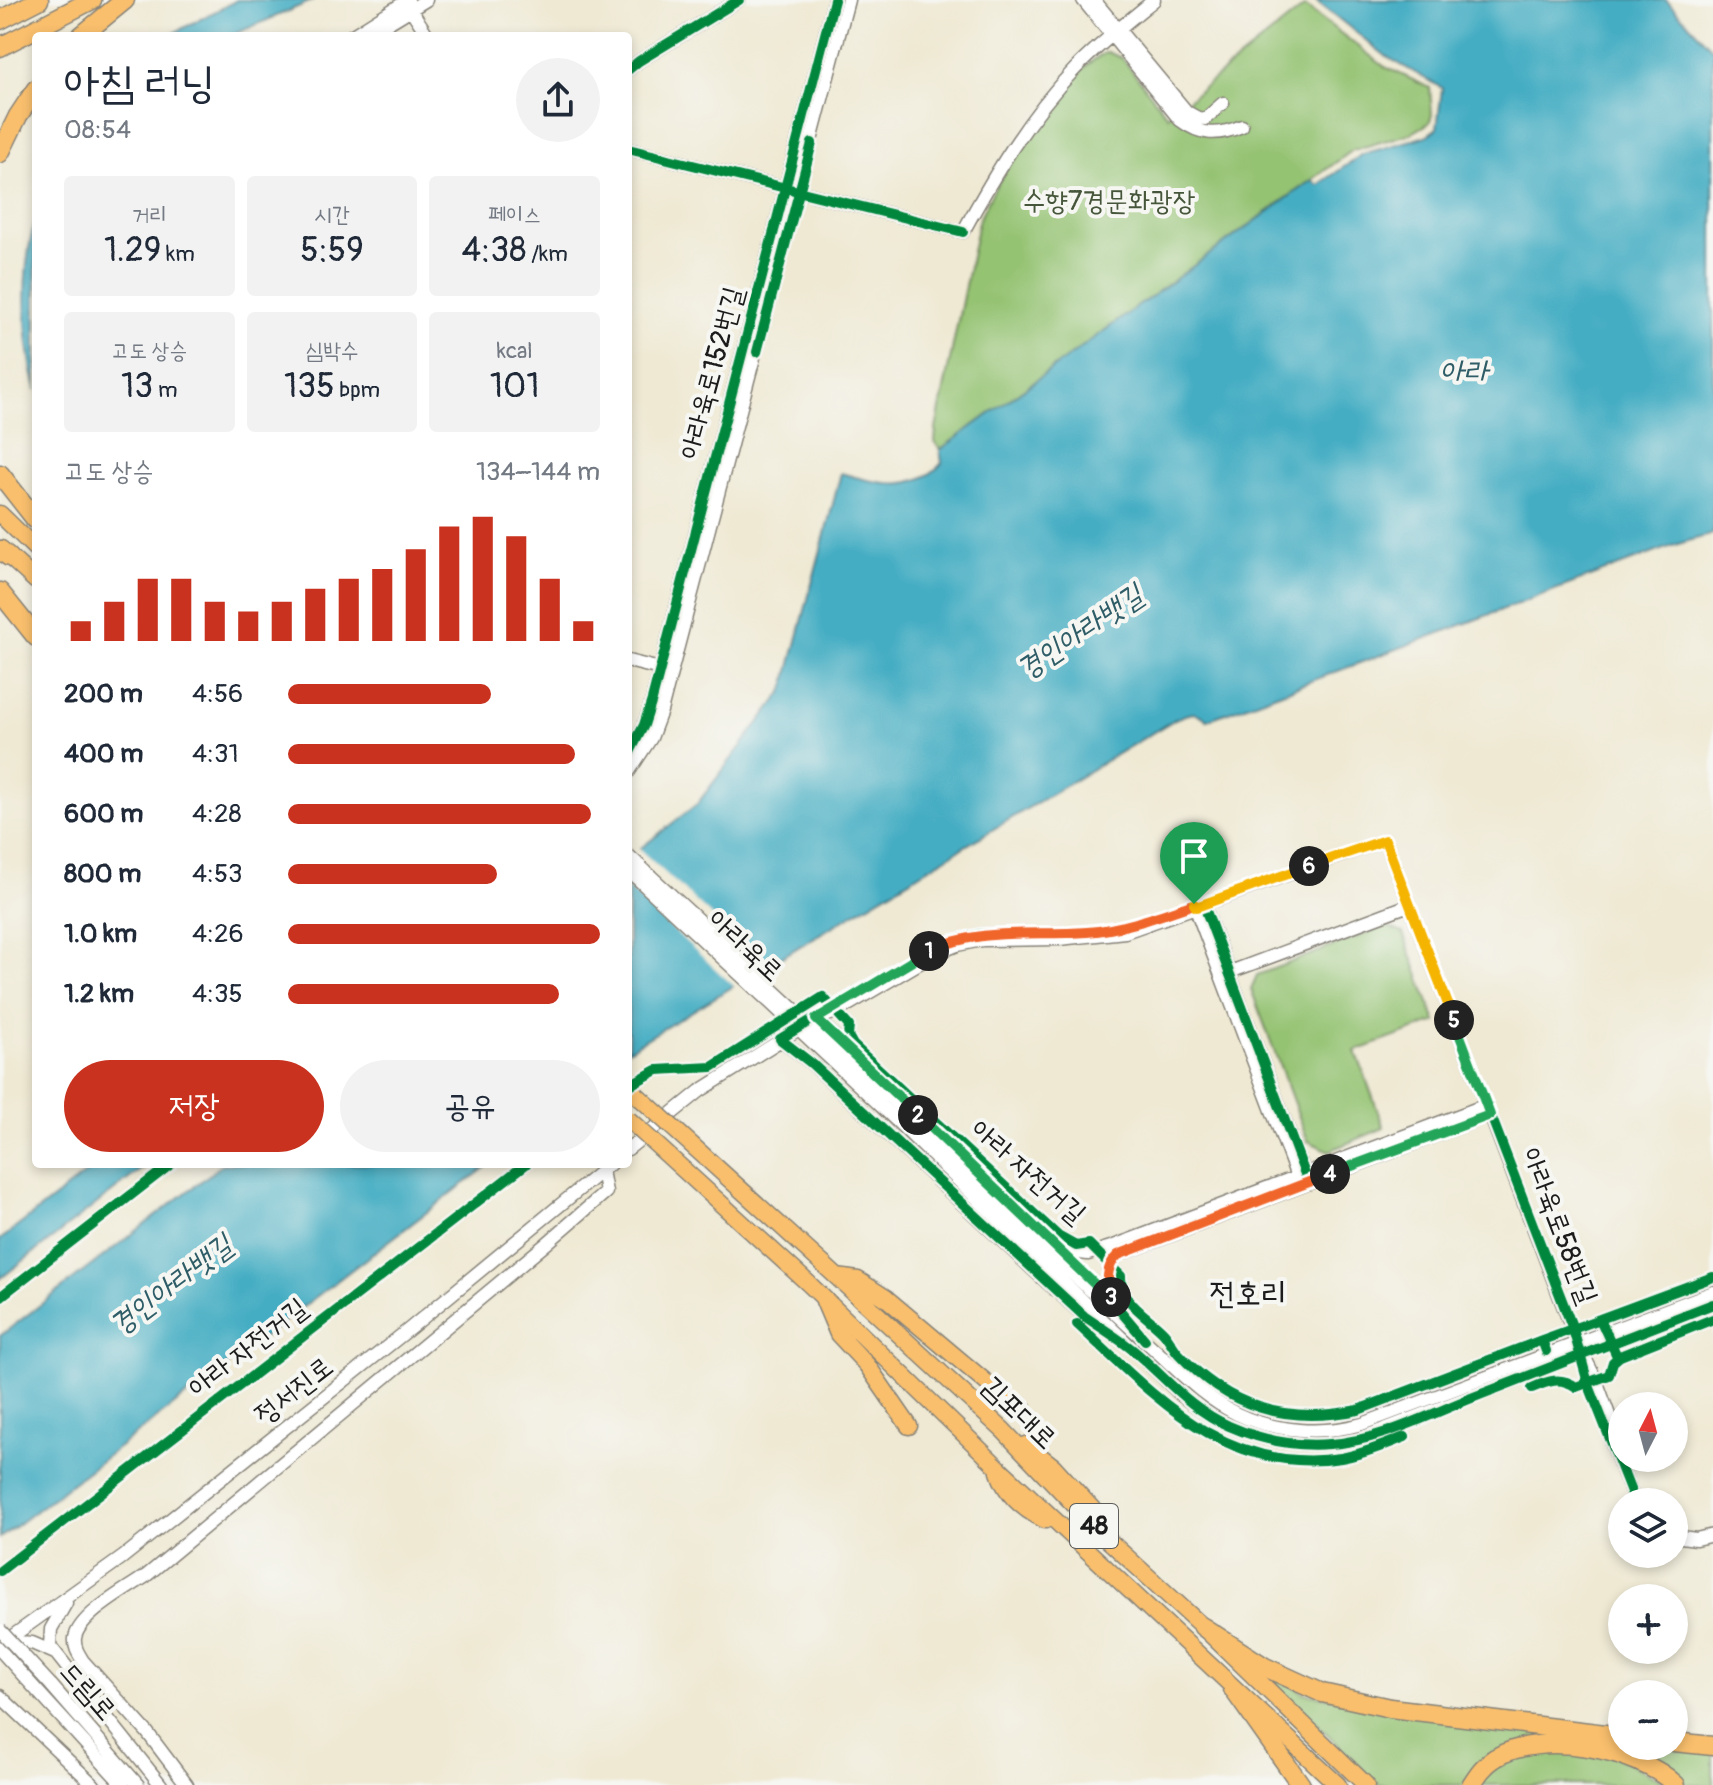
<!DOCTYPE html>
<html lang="ko">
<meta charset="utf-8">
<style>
:root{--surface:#fff;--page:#f2f2f3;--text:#1f2937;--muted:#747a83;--accent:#c8321e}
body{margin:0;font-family:Pangolin,"Poor Story",sans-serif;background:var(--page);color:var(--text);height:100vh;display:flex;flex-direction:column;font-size:30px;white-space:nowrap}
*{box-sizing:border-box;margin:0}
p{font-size:26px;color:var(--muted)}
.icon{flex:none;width:44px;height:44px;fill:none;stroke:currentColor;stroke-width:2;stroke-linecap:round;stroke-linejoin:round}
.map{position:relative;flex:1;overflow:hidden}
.details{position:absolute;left:32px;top:32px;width:600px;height:1136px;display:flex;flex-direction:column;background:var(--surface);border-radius:8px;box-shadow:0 4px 12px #0003}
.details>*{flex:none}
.needle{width:52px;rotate:6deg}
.tools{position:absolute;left:1608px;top:1392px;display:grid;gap:16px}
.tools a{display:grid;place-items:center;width:80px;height:80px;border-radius:50%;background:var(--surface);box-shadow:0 4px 12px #0003;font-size:40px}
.pin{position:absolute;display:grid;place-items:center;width:68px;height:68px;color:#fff;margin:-82px -34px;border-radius:50% 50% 50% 0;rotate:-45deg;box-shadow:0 0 8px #0007}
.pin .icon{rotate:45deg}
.km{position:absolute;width:40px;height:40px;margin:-20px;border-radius:50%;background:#222;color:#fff;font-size:22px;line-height:40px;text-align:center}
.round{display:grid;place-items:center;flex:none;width:84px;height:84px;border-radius:42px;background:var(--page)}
.headline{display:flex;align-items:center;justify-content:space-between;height:136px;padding:0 32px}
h1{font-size:44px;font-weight:600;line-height:60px}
.stats{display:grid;grid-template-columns:repeat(3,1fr);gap:12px;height:136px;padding:8px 32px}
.stats div{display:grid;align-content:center;border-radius:8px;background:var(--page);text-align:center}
.stats b{font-size:34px;font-weight:600}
.stats small{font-size:22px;font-weight:400}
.stats p{font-size:22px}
.chart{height:224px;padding:16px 32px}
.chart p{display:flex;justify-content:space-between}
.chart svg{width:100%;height:144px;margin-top:8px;stroke:var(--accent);stroke-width:6}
.button{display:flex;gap:16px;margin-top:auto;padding:16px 32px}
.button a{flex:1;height:92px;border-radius:48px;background:var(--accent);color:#fff;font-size:32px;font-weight:600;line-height:92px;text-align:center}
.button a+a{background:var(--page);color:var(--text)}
ul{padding:0 32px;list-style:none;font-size:26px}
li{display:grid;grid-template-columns:128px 96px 1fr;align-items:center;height:60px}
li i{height:20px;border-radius:10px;background:var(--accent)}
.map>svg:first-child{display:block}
.green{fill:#94c372;stroke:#587047;stroke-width:2}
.water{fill:#44adc3;stroke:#306470;stroke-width:2}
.pier{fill:#efe9d3}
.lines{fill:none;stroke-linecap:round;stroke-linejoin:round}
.minor-casing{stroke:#868278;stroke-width:15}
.major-casing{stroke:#868278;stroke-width:19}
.highway-casing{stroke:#868278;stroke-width:21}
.minor{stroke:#fff;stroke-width:12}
.major{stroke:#f9bf6d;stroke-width:16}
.highway{stroke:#f9bf6d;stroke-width:18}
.minor-bridge-casing{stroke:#868278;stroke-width:15;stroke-linecap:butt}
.major-bridge-casing{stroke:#868278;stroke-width:19;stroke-linecap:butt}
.minor-bridge{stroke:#fff;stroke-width:12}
.major-bridge{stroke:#f9bf6d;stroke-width:16}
.cycleway-casing{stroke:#f6f6f2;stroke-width:15}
.cycleway{stroke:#00873e;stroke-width:10}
.split-1-casing{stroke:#fff;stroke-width:16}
.split-2-casing{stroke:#fff;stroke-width:16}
.split-3-casing{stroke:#fff;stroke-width:16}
.split-4-casing{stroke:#fff;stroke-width:16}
.split-5-casing{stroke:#fff;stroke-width:16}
.split-6-casing{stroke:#fff;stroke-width:16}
.split-7-casing{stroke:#fff;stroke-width:16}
.split-1{stroke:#f0652b;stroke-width:10}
.split-2{stroke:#22a559;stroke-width:10}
.split-3{stroke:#22a559;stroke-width:10}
.split-4{stroke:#f0652b;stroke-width:10}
.split-5{stroke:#22a559;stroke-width:10}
.split-6{stroke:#f5b400;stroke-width:10}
.split-7{stroke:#f5b400;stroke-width:10}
.labels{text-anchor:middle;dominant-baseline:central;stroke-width:8;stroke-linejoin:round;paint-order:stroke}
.shield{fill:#f6f6f2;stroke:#5d5d5c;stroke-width:2}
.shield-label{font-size:26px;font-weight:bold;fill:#1c1c1c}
.park-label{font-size:28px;fill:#46563a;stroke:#f6f6f2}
.street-label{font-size:28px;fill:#1c1c1c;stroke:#f6f6f2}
.water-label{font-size:30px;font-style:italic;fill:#2e5d67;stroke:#f6f6f2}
.quarter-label{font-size:32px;fill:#1c1c1c;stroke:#f6f6f2}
</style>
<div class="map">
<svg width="1713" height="1785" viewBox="0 0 1713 1785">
<rect width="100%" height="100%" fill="#f6f6f2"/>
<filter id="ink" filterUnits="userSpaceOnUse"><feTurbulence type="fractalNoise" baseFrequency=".0125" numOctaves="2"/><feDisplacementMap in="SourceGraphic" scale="16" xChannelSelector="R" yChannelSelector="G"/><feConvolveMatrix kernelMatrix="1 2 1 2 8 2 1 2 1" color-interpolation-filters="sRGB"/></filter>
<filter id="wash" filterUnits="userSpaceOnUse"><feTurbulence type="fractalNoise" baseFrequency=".006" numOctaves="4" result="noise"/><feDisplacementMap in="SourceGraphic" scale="32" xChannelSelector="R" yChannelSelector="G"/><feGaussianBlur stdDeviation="1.8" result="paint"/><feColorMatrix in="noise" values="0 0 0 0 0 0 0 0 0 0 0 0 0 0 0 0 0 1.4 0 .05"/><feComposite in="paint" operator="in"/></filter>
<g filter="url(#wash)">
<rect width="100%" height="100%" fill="#efe9d3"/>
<!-- green -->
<path class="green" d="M1305,6l80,61 45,21 2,27 -3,8 -17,10 -59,17 -413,300 -5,-8 1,-13 42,-207c15,-39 91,-157 130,-170l14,6 46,58z
M1386,926l17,7 33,89 -80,29 28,77 -55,23 -21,-10 -57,-152 6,-14z
M1261,1669l44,24 317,51v2l91,7v32h-26l-21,-22 -20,-10 -18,-5 -80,-10 -83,47h-86z
M1527,1750l84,4 61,31h-196l9,-12z"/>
<!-- water -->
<path class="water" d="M237,0h77l-84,36h-62z
M1315,0h351l47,49v485l-35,10 -471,176c-11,-10 -17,-7 -30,-2l-549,332v-192l69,-54 87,-114 57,-217c34,10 74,21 101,-10l-2,-13 372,-270 6,5 45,-31 63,-18 11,-8 5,-40 -55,-31z
M36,217v173c-13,-57 -16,-116 0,-173z
M98,1164h50l-148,115v-39z
M223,1164h267l-490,374v-202z"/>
<!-- pier -->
<path class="pier" d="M636,846l133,123 -32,20 -109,-101v-35z"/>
</g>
<g filter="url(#ink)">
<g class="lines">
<defs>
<path id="minor" d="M1083,0l97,120c21,16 38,16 62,6
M1094,0l93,112 11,6 7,1 18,-16
M408,5l20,31
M351,36l57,-36
M367,36l59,-36
M628,70l11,-9 100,-61
M628,149l335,83c31,-57 66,-116 112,-163 24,-25 52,-47 79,-69
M628,661l32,8
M628,756l16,-31 8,-25 182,-700
M628,773l23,-35 10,-27 187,-711
M1203,903l104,276
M1194,904l105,278
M1230,972l179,-67
M816,1019l20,-7 97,-57 24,-10 25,-5 77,-1 66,-7 260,-92 192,502 19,38 26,70
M816,1019l85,80
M780,1039l31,24 230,214 43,39 17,12
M888,1096c84,82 168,164 255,243 31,27 57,57 94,75 38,18 85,21 125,10l351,-132
M880,1105l302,291c51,41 112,57 176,43l355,-135
M929,1125l111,107
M628,1149l72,-58 105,-66
M1059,1250l64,63
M1060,1251l28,3 23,-7 375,-142
M1112,1301c-4,-17 -8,-32 6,-46l372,-140
M1612,1444l23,58
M1674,1536l22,3 17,-4
M66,1603l-15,26 -1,17 111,139
M8,1641l24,2 23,10
M0,1645l123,-88 285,-227 202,-166
M0,1650l123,135
M51,1685l87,100
M0,1696l94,89
M187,1785l-40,-53 -64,-71c-5,-8 -9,-14 -8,-23 4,-23 52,-49 71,-62l400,-332 60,-52 -4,-22"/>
<path id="major" d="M0,514l36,35
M1,549l35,32
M824,1265l179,165 104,109 96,88 163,158
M837,1277l21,3 28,18 120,101 17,9
M808,1283l190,184 340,318
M824,1301l14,33 29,31 42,61
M1026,1445l27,21 42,46 4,8
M999,1472c7,23 25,38 46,48"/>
<path id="highway" d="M0,20l39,-20
M81,36l44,-36
M0,47l92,-47
M0,153l18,-37 18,-27
M0,474l36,46
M0,550l9,7
M0,592l36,45
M1203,1627l62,40 57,26 68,15 232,28
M1233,1689l68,96
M1674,1742l39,4
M1471,1785c7,-11 13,-20 24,-27 47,-29 143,-9 181,27"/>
</defs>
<!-- minor casing -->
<use href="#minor" class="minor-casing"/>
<!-- major casing -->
<use href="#major" class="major-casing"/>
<!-- highway casing -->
<use href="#highway" class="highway-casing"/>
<!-- minor -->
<use href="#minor" class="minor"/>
<!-- major -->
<use href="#major" class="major"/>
<!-- highway -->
<use href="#highway" class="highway"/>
<defs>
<path id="minor-bridge" d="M628,855l260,241
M628,870l252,235
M0,1630l51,55"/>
<path id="major-bridge" d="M628,1087l196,178
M628,1119l180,164"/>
</defs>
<!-- minor-bridge casing -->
<use href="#minor-bridge" class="minor-bridge-casing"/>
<!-- major-bridge casing -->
<use href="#major-bridge" class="major-bridge-casing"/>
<!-- minor-bridge -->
<use href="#minor-bridge" class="minor-bridge"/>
<!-- major-bridge -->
<use href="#major-bridge" class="major-bridge"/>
<defs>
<path id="cycleway" d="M628,70l11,-9 100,-61
M628,149l335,83
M757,352l55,-209
M628,756l16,-31 8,-25 182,-700
M1203,903l105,279
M628,1086l29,-16 55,-3 111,-70 26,29 -1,10 5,9 205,191 18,10 13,-2 32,32c-1,27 26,39 43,57 5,6 9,14 14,20 50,54 108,72 180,57l184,-70
M1048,1240l64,61 33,39
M1108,1277l5,-18 10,-7 367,-137
M0,1297l171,-133
M1600,1319l113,-42
M1077,1324c77,71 147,152 264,134 23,-4 43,-13 64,-21
M1546,1351l-4,-11 58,-21 16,35
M1532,1388c16,-7 28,-12 44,-1l33,-12 4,-13 7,-6 93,-37
M1635,1502l-47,-119 -15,-54 -188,-489 -182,63 -86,25 -53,5 -83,1 -27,6 -56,28 -118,71 31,24 273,253c16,11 34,22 50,35 31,26 56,58 95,75 32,14 66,21 101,18 49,-3 98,-29 144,-47 80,-31 159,-62 239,-93
M0,1571l526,-407"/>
</defs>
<!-- cycleway casing -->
<use href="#cycleway" class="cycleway-casing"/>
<!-- cycleway -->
<use href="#cycleway" class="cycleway"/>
</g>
</g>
<g class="lines" filter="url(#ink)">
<defs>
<path id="split-1" d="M929,951c50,-24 104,-15 158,-19 38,-3 72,-16 107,-28"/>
<path id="split-2" d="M918,1115l-102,-96 113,-68"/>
<path id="split-3" d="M918,1115l194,186 -1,-4"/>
<path id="split-4" d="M1111,1297c-4,-16 -6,-30 7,-42l212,-81"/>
<path id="split-5" d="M1330,1174l160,-59 -36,-95"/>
<path id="split-6" d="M1309,866l76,-26 69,180"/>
<path id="split-7" d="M1194,904l2,3 113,-41"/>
</defs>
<!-- split-1 casing -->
<use href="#split-1" class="split-1-casing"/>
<!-- split-2 casing -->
<use href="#split-2" class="split-2-casing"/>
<!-- split-3 casing -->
<use href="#split-3" class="split-3-casing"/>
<!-- split-4 casing -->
<use href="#split-4" class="split-4-casing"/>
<!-- split-5 casing -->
<use href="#split-5" class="split-5-casing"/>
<!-- split-6 casing -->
<use href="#split-6" class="split-6-casing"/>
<!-- split-7 casing -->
<use href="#split-7" class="split-7-casing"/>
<!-- split-1 -->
<use href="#split-1" class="split-1"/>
<!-- split-2 -->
<use href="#split-2" class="split-2"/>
<!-- split-3 -->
<use href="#split-3" class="split-3"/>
<!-- split-4 -->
<use href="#split-4" class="split-4"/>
<!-- split-5 -->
<use href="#split-5" class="split-5"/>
<!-- split-6 -->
<use href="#split-6" class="split-6"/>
<!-- split-7 -->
<use href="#split-7" class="split-7"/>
</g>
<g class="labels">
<!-- shield labels -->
<rect class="shield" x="1070" y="1504" width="48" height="44" rx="6"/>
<g class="shield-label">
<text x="1094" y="1526">48</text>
</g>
<!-- park labels -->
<g class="park-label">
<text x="1109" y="201">수향7경문화광장</text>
</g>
<!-- street labels -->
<g class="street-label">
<text transform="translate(712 373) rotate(-75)">아라육로152번길</text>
<text transform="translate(745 946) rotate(43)">아라육로</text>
<text transform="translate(1028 1172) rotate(41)">아라 자전거길</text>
<text transform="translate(1559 1226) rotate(69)">아라육로58번길</text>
<text transform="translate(248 1348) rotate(-38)">아라 자전거길</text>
<text transform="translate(294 1391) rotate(-38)">정서진로</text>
<text transform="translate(1019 1413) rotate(44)">김포대로</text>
<text transform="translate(88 1691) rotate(49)">드림로</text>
</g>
<!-- water labels -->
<g class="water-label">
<text x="1464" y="371">아라</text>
<text transform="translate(1080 632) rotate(-34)">경인아라뱃길</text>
<text transform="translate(171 1285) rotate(-37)">경인아라뱃길</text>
</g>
<!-- quarter labels -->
<g class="quarter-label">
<text x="1248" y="1294">전호리</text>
</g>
</g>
</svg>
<div class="tools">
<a><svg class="needle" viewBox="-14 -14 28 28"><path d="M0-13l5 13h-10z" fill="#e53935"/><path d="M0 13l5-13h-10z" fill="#747a83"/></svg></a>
<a><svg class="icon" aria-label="layers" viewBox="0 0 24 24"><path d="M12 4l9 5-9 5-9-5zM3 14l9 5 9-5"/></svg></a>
<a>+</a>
<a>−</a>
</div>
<div class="pin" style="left:1194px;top:904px;background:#1e9e55"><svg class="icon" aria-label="arrive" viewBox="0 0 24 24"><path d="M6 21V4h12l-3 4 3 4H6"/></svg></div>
<b class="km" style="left:929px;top:951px">1</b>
<b class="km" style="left:918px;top:1115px">2</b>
<b class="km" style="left:1111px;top:1297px">3</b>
<b class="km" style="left:1330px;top:1174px">4</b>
<b class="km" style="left:1454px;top:1020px">5</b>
<b class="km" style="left:1309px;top:866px">6</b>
<section class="details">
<div class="headline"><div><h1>아침 러닝</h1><p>08:54</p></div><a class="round"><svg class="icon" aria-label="share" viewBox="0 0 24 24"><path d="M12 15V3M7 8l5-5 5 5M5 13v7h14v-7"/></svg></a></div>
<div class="stats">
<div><p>거리</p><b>1.29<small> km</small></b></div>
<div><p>시간</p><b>5:59</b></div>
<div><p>페이스</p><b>4:38<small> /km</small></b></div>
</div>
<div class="stats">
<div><p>고도 상승</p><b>13<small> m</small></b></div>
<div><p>심박수</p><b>135<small> bpm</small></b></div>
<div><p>kcal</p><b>101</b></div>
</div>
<div class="chart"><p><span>고도 상승</span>134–144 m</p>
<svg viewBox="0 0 160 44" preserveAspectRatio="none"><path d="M5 44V38M15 44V32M25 44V25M35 44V25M45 44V32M55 44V35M65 44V32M75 44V28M85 44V25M95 44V22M105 44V16M115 44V9M125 44V6M135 44V12M145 44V25M155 44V38"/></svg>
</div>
<ul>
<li><b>200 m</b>4:56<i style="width:65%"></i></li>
<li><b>400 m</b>4:31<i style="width:92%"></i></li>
<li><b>600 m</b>4:28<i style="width:97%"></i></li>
<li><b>800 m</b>4:53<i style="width:67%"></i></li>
<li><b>1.0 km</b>4:26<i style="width:100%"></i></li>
<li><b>1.2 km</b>4:35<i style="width:87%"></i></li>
</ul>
<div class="button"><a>저장</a><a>공유</a></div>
</section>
</div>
